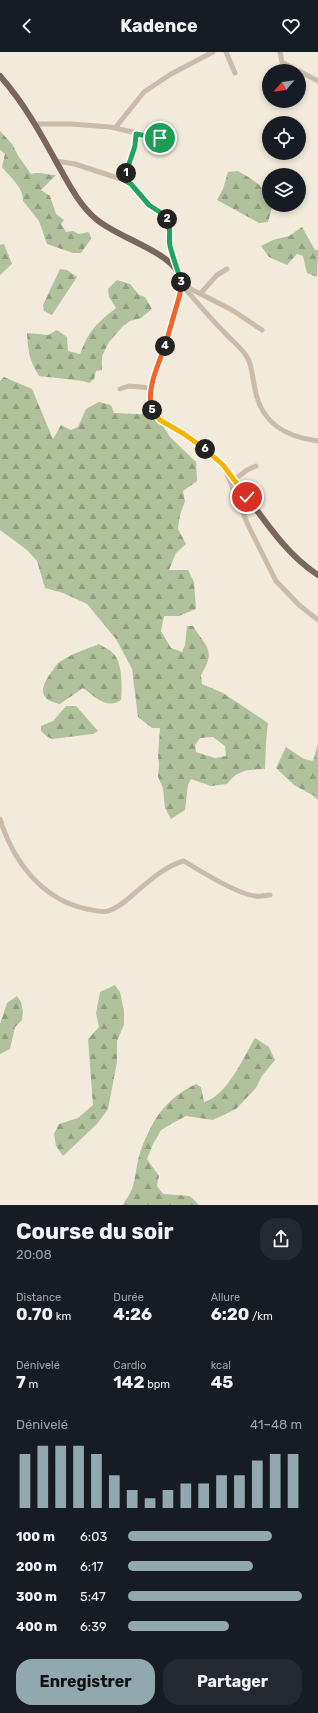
<!DOCTYPE html>
<html lang="fr">
<meta charset="utf-8">
<style>
:root{--surface:#171b24;--page:#242831;--text:#f1f3f6;--muted:#9ea1a6;--accent:#92a8af}
body{margin:0;font-family:Rubik,sans-serif;background:var(--page);color:var(--text);height:100vh;display:flex;flex-direction:column;font-size:15px;white-space:nowrap}
*{box-sizing:border-box;margin:0}
p{font-size:13px;color:var(--muted)}
.icon{flex:none;width:22px;height:22px;fill:none;stroke:currentColor;stroke-width:2;stroke-linecap:round;stroke-linejoin:round}
.map{position:relative;height:1153px;overflow:hidden}
.side{display:flex;flex-direction:column;background:var(--surface);flex:1}
.side>*{flex:none}
.needle{width:26px;rotate:241deg}
.fabs{position:absolute;left:262px;top:12px;display:grid;gap:8px}
.fabs a{display:grid;place-items:center;width:44px;height:44px;border-radius:50%;background:var(--surface);box-shadow:0 2px 6px #0003;font-size:20px}
.pin{position:absolute;display:grid;place-items:center;width:34px;height:34px;color:#fff;margin:-17px;border:2px solid #fff;border-radius:50%;box-shadow:0 1px 4px #0007}
.km{position:absolute;width:20px;height:20px;margin:-10px;border-radius:50%;background:#222;color:#fff;font-size:11px;line-height:20px;text-align:center}
.round{display:grid;place-items:center;flex:none;width:42px;height:42px;border-radius:16px;background:var(--page)}
.overview{display:flex;align-items:center;justify-content:space-between;height:68px;padding:0 16px}
h1{font-size:22px;font-weight:700;line-height:30px}
.figures{display:grid;grid-template-columns:repeat(3,1fr);gap:6px;height:68px;padding:4px 16px}
.figures div{display:grid;align-content:center}
.figures b{font-size:17px;font-weight:700}
.figures small{font-size:11px;font-weight:400}
.figures p{font-size:11px}
.chart{height:112px;padding:8px 16px}
.chart p{display:flex;justify-content:space-between}
.chart svg{width:100%;height:72px;margin-top:4px;stroke:var(--accent);stroke-width:6}
.action{display:flex;gap:8px;margin-top:auto;padding:8px 16px}
.action a{flex:1;height:46px;border-radius:16px;background:var(--accent);color:#111;font-size:16px;font-weight:700;line-height:46px;text-align:center}
.action a+a{background:var(--page);color:var(--text)}
ul{padding:0 16px;list-style:none;font-size:13px}
li{display:grid;grid-template-columns:64px 48px 1fr;align-items:center;height:30px}
li i{height:10px;border-radius:5px;background:var(--accent)}
header{display:flex;justify-content:space-between;align-items:center;height:52px;padding:0 16px;background:var(--surface);font-size:18px;font-weight:700}
.map>svg:first-child{display:block}
.forest{fill:url(#forest-firs);fill-rule:evenodd}
.lines{fill:none;stroke-linecap:round;stroke-linejoin:round}
.minor{stroke:#cabca8;stroke-width:5}
.major{stroke:#796859;stroke-width:6}
.split-1-casing{stroke:#fff;stroke-width:8}
.split-2-casing{stroke:#fff;stroke-width:8}
.split-3-casing{stroke:#fff;stroke-width:8}
.split-4-casing{stroke:#fff;stroke-width:8}
.split-5-casing{stroke:#fff;stroke-width:8}
.split-6-casing{stroke:#fff;stroke-width:8}
.split-7-casing{stroke:#fff;stroke-width:8}
.split-1{stroke:#22a559;stroke-width:5}
.split-2{stroke:#22a559;stroke-width:5}
.split-3{stroke:#22a559;stroke-width:5}
.split-4{stroke:#f0652b;stroke-width:5}
.split-5{stroke:#f0652b;stroke-width:5}
.split-6{stroke:#f5b400;stroke-width:5}
.split-7{stroke:#f5b400;stroke-width:5}
</style>
<header><svg class="icon" aria-label="back" viewBox="0 0 24 24"><path d="M15 5l-7 7 7 7"/></svg>Kadence<svg class="icon" aria-label="heart" viewBox="0 0 24 24"><path d="M12 20l-8-8c-3-5 5-10 8-4 3-6 11-1 8 4z"/></svg></header>
<div class="map">
<svg width="318" height="1153" viewBox="0 0 318 1153">
<defs>
<pattern id="forest-firs" width="22" height="20" patternUnits="userSpaceOnUse"><rect width="22" height="20" fill="#b0c19c"/><path d="M5 1l3.5 6h-7zM16 11l3.5 6h-7z" fill="#909d7f"/></pattern>
</defs>
<rect width="100%" height="100%" fill="#f2ebdc"/>
<!-- forest -->
<path class="forest" d="M0,79l12,13 7,13 12,17c10,-3 15,1 25,1l-15,15 9,6 6,18 8,6 -3,4 5,8 7,-1 6,3 10,-2 2,7 -10,14h-8l-26,-9 -8,-23 -16,-20c1,-13 -13,-24 -21,-34l3,-13 -5,-4z
M238,119c13,8 31,16 31,34h2l1,2 -4,15 -9,1 -42,-23 6,-11 5,-17z
M302,175l13,23h3l-1,27 -10,-4 -4,-17 -6,-2 -10,11 -18,-8 -8,-11 12,-6 16,-4z
M4,192l8,20 -12,11v-30z
M60,217l7,1 10,7 -25,38 -8,-4 -1,-6z
M117,228l13,4 9,11 6,2 7,12 -11,9 -11,3 -7,5 -14,16 -7,14v14l-6,1 -2,8 -5,4 -6,-2 -44,-5c-10,-16 -11,-25 -12,-43l21,2 9,-5 10,7 1,14 12,3c10,-25 16,-30 36,-46l-7,-11 -1,-8z
M4,325l28,12 21,50 8,-14 10,5 7,-3 8,-18 13,-7 12,3 3,8 42,2 14,22 26,25 1,19 -14,10 2,10 -5,14 -2,14 8,15 -10,9 -7,17h19l6,12 2,27 -17,7h-15l-3,15 10,17 11,4 3,-7 2,-19h6c14,22 23,24 8,49l1,9 21,9 45,30 -2,18 -1,28c-17,1 -27,0 -38,15l-16,2 -20,-7 -3,6 -3,25 -14,9 -6,-11 -2,-20 -5,-11 1,-13 -1,-8 2,-28h-8l-14,-11 -6,-48 -16,-30 -29,-35 -24,-11 -18,-5 -8,-27 -10,-11 -27,-20v-149zM213,685l12,9 1,10 -11,2 -19,-6 -1,-7 5,-7z
M99,592c4,3 10,5 14,9 10,10 9,34 8,47 -15,10 -25,-3 -38,-12l-23,16c-24,-4 -19,-19 -7,-34 2,-3 4,-7 8,-9 11,-7 25,-12 38,-17z
M66,654h10l22,25 -5,3 -41,5 -4,-2 -7,-6v-5l12,-5z
M318,692v56l-4,-4 -20,-11 -18,-17 10,-21 18,12 9,2z
M115,933l5,7 4,19v14l-7,16v21l-9,47 -11,15 -34,32 -7,-10 -2,-12 5,-10 19,-6 15,-13 -5,-66 11,-12 -3,-14 4,-21z
M17,944l4,6 2,10 -1,8 -7,7 -5,22 -10,5v-30l7,-21z
M255,986l14,9 6,13 -13,16 -7,13 -19,20 -23,11 -27,-4 -13,7 -12,7 -8,14 -6,15 12,17 -2,10 6,8 27,2 9,9h-76c3,-6 8,-12 10,-19 3,-10 3,-20 6,-30 11,-33 25,-57 57,-72l5,3 3,15c23,-6 39,-44 51,-64z"/>
<g class="lines">
<!-- minor -->
<path class="minor" d="M226,0l9,21
M280,0l2,10 16,9
M299,19l19,10
M35,72h36l39,3 50,11
M115,76l29,-36 27,-18 42,-22
M56,109l19,3 49,16 7,4 18,21 17,11 4,8 -1,12 1,9 6,25
M124,128c6,-15 10,-30 12,-46
M200,242l17,-19 10,-6
M262,278l-30,-20 -51,-26c14,16 28,33 43,48 7,8 18,16 23,25 6,10 5,21 8,32 6,34 30,48 63,52
M120,337l9,-3 23,2
M226,420l22,53 28,56 23,24 19,15
M234,428l13,-10 9,-4
M0,767c13,42 42,81 87,90 6,1 16,4 21,2 11,-3 20,-12 28,-19 13,-11 31,-27 48,-31 16,10 53,33 71,35 4,1 10,-1 15,-1"/>
<!-- major -->
<path class="major" d="M0,24c24,27 41,58 58,89 11,19 21,40 38,54 19,17 70,32 81,52 4,8 4,14 3,23l-30,99c0,27 16,28 35,41 8,5 17,12 24,18 40,37 62,92 109,123"/>
</g>
<g class="lines">
<defs>
<path id="split-1" d="M126,121l9,-27 1,-12 24,4"/>
<path id="split-2" d="M126,121l-2,7 7,4 18,21 17,11 1,3"/>
<path id="split-3" d="M167,167c5,8 1,17 3,27 3,12 8,24 11,36"/>
<path id="split-4" d="M165,294l15,-52 1,-12"/>
<path id="split-5" d="M152,358c-6,-21 6,-44 13,-64"/>
<path id="split-6" d="M152,358l8,10 24,14 21,15"/>
<path id="split-7" d="M205,397l18,16 24,32"/>
</defs>
<!-- split-1 casing -->
<use href="#split-1" class="split-1-casing"/>
<!-- split-2 casing -->
<use href="#split-2" class="split-2-casing"/>
<!-- split-3 casing -->
<use href="#split-3" class="split-3-casing"/>
<!-- split-4 casing -->
<use href="#split-4" class="split-4-casing"/>
<!-- split-5 casing -->
<use href="#split-5" class="split-5-casing"/>
<!-- split-6 casing -->
<use href="#split-6" class="split-6-casing"/>
<!-- split-7 casing -->
<use href="#split-7" class="split-7-casing"/>
<!-- split-1 -->
<use href="#split-1" class="split-1"/>
<!-- split-2 -->
<use href="#split-2" class="split-2"/>
<!-- split-3 -->
<use href="#split-3" class="split-3"/>
<!-- split-4 -->
<use href="#split-4" class="split-4"/>
<!-- split-5 -->
<use href="#split-5" class="split-5"/>
<!-- split-6 -->
<use href="#split-6" class="split-6"/>
<!-- split-7 -->
<use href="#split-7" class="split-7"/>
</g>
</svg>
<div class="fabs">
<a><svg class="needle" viewBox="-14 -14 28 28"><path d="M0-13l5 13h-10z" fill="#e53935"/><path d="M0 13l5-13h-10z" fill="#9ea1a6"/></svg></a>
<a><svg class="icon" aria-label="locate" viewBox="0 0 24 24"><circle cx="12" cy="12" r="6"/><path d="M12 2v4M12 18v4M2 12h4M18 12h4"/></svg></a>
<a><svg class="icon" aria-label="layers" viewBox="0 0 24 24"><path d="M12 4l9 5-9 5-9-5zM3 14l9 5 9-5"/></svg></a>
</div>
<div class="pin" style="left:160px;top:86px;background:#1e9e55"><svg class="icon" aria-label="arrive" viewBox="0 0 24 24"><path d="M6 21V4h12l-3 4 3 4H6"/></svg></div>
<div class="pin" style="left:247px;top:445px;background:#d93025"><svg class="icon" aria-label="check" viewBox="0 0 24 24"><path d="M5 12l5 5 9-10"/></svg></div>
<b class="km" style="left:126px;top:121px">1</b>
<b class="km" style="left:167px;top:167px">2</b>
<b class="km" style="left:181px;top:230px">3</b>
<b class="km" style="left:165px;top:294px">4</b>
<b class="km" style="left:152px;top:358px">5</b>
<b class="km" style="left:205px;top:397px">6</b>
</div>
<section class="side">
<div class="overview"><div><h1>Course du soir</h1><p>20:08</p></div><a class="round"><svg class="icon" aria-label="share" viewBox="0 0 24 24"><path d="M12 15V3M7 8l5-5 5 5M5 13v7h14v-7"/></svg></a></div>
<div class="figures">
<div><p>Distance</p><b>0.70<small> km</small></b></div>
<div><p>Durée</p><b>4:26</b></div>
<div><p>Allure</p><b>6:20<small> /km</small></b></div>
</div>
<div class="figures">
<div><p>Dénivelé</p><b>7<small> m</small></b></div>
<div><p>Cardio</p><b>142<small> bpm</small></b></div>
<div><p>kcal</p><b>45</b></div>
</div>
<div class="chart"><p><span>Dénivelé</span>41–48 m</p>
<svg viewBox="0 0 160 44" preserveAspectRatio="none"><path d="M5 44V11M15 44V6M25 44V6M35 44V6M45 44V11M55 44V24M65 44V33M75 44V38M85 44V33M95 44V29M105 44V29M115 44V24M125 44V24M135 44V15M145 44V11M155 44V11"/></svg>
</div>
<ul>
<li><b>100 m</b>6:03<i style="width:83%"></i></li>
<li><b>200 m</b>6:17<i style="width:72%"></i></li>
<li><b>300 m</b>5:47<i style="width:100%"></i></li>
<li><b>400 m</b>6:39<i style="width:58%"></i></li>
</ul>
<div class="action"><a>Enregistrer</a><a>Partager</a></div>
</section>
